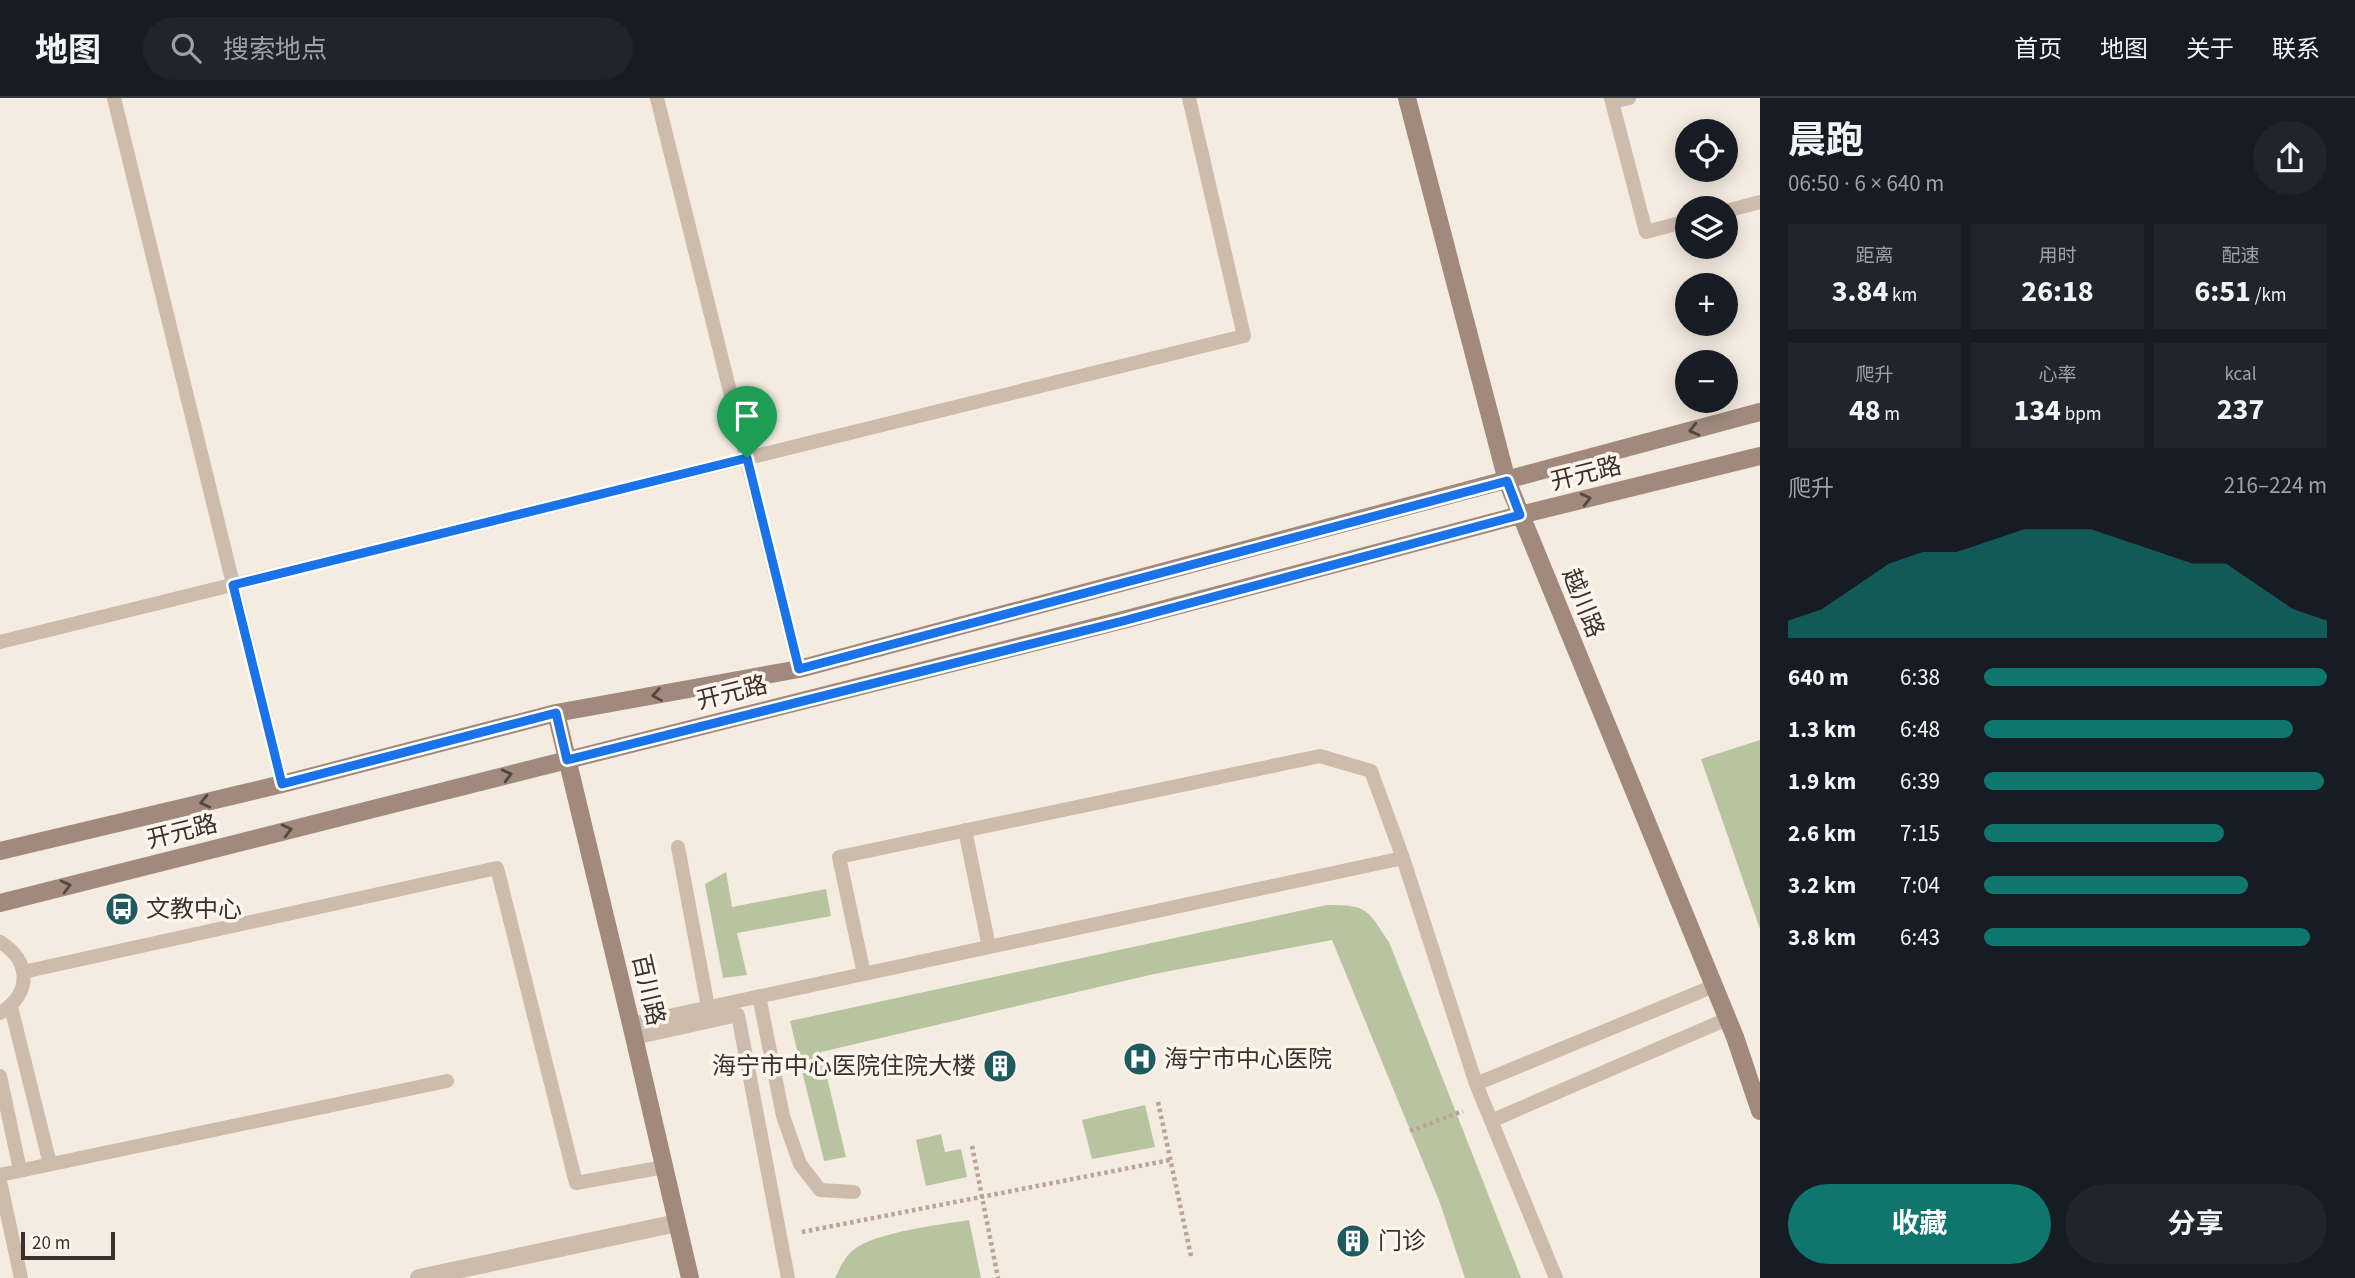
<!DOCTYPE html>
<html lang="zh">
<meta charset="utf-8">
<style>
:root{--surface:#171b24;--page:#20242c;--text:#f1f3f6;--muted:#9ea1a6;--line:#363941;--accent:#0f766e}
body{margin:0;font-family:"Source Sans 3","Noto Sans SC",sans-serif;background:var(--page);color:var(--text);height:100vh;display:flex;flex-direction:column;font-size:26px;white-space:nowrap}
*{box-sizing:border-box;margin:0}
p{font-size:23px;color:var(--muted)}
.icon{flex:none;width:38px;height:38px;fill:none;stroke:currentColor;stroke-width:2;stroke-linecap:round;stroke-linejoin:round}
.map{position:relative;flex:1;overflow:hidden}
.details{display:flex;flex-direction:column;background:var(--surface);width:595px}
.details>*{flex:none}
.fabs{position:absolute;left:1675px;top:21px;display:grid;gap:14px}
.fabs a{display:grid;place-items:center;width:63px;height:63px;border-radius:50%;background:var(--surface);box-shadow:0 4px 18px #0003;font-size:35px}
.scale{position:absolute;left:21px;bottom:18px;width:94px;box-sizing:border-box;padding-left:7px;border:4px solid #3b302b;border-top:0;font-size:19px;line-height:24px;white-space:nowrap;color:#3b302b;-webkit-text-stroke:5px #fbf5ee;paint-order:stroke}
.pin{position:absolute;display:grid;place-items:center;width:60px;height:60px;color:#fff;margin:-72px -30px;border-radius:50% 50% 50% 0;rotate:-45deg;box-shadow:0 0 7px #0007}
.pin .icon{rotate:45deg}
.round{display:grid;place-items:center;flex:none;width:74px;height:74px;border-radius:37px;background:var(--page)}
.overview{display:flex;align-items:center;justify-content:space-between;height:119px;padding:0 28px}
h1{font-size:38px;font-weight:700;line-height:52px}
.metrics{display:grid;grid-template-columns:repeat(3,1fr);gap:10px;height:119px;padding:7px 28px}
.metrics div{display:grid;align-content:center;border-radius:0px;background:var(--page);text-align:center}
.metrics b{font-size:30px;font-weight:700}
.metrics small{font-size:19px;font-weight:400}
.metrics p{font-size:19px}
.chart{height:196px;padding:14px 28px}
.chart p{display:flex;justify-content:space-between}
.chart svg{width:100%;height:126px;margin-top:7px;fill:var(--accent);opacity:.7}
.action{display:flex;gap:14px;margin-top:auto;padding:14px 28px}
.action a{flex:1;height:80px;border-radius:42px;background:var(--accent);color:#fff;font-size:28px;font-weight:700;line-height:80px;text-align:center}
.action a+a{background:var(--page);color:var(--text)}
ul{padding:0 28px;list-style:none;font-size:23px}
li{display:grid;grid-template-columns:112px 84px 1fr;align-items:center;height:52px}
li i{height:18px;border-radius:9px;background:var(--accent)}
header{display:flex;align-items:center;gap:42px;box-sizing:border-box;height:98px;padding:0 35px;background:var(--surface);border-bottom:2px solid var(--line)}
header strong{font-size:33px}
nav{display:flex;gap:38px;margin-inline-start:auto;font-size:24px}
.search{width:490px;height:63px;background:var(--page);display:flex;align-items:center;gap:18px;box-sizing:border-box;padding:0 24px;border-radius:38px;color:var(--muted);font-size:26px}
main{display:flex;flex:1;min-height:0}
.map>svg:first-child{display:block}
.green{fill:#b8c4a0}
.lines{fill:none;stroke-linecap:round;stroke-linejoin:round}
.path{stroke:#b9a596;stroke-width:4.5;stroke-dasharray:3.5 3.5;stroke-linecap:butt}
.lane{stroke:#cdbbac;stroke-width:14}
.street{stroke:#cdbbac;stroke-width:18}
.secondary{stroke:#a18a7d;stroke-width:18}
.oneway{stroke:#544640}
.route-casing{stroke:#fff;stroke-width:14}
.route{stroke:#1a73e8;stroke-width:9}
.labels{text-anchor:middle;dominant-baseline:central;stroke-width:7;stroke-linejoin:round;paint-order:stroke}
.street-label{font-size:24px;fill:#3b302b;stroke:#fbf5ee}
.poi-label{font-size:24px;fill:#3b302b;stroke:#fbf5ee;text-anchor:start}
</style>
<header>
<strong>地图</strong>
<div class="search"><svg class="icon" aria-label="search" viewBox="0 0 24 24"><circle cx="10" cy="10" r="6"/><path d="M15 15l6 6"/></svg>搜索地点</div>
<nav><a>首页</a><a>地图</a><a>关于</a><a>联系</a></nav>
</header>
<main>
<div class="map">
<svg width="1760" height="1180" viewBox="0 0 1760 1180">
<rect width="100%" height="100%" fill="#f4ebe1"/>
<!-- green -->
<path class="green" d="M1760,642v189l-59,-170z
M726,774l6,35 94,-18 5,27 -94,17 10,42 -24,3 -18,-94z
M1327,807c41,0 40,4 62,37l132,336h-56l-25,-75 -108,-263 -178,34 -333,78 25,105 -22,4 -34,-140z
M1145,1007l10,42 -63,12 -10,-39z
M941,1036l4,18 16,-3 6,28 -41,9 -10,-46z
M969,1122l12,58h-146c5,-10 9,-20 17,-27 22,-19 88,-26 117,-31z"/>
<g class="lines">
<!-- path -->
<path class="path" d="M1158,1004l33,154
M1410,1033l53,-20
M972,1048l26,132
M802,1134l368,-72"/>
<!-- lane -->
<path class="lane" d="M114,0l168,686
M657,0l142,571
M1611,0l35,134 41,-11
M1612,4l17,-4
M1726,113l34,-9
M0,544l1244,-306 -55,-238
M965,732l24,117
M678,749l30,160
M0,844c31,19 32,52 0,71
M23,874l474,-104 79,315 88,-16
M864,876l-25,-117 481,-101 51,15 32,87
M759,898l24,120 17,48 20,26 34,2
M11,909l39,157
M631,926l772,-166 73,226 238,-98
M634,940l104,-23 50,263
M0,978l20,94
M1476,986l80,194
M1491,1023l236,-102
M0,1077l447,-94
M0,1083l21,97"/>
<!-- street -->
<path class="street" d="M419,1180l258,-55"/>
<!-- secondary -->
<path class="secondary" d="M1407,0l100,383 228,556 25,74
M556,615l75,311 59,254
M0,753l282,-67 274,-71 243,-44 961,-257
M0,805l1123,-283 397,-105 240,-59"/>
</g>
<!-- one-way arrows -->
<defs><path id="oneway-chevron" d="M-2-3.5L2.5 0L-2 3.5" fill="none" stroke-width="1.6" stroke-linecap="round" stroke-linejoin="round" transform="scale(1.75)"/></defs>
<g class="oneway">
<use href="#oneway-chevron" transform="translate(1694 332) rotate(165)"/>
<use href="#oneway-chevron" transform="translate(1586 401) rotate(-14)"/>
<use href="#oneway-chevron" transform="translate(657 597) rotate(170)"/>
<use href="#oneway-chevron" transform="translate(507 677) rotate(-14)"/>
<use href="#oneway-chevron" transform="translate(205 704) rotate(167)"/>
<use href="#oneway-chevron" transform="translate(287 732) rotate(-14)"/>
<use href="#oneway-chevron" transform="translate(66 788) rotate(-14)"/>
</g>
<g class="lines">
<defs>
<path id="route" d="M747,360l52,211 708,-188 13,34 -397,106 -556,139 -11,-47 -274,71 -49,-199z"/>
</defs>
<!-- route casing -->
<use href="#route" class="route-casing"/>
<!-- route -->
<use href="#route" class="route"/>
</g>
<!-- icons -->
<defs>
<symbol id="bus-disc" viewBox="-11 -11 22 22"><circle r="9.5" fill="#1f5a5e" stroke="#fbf5ee"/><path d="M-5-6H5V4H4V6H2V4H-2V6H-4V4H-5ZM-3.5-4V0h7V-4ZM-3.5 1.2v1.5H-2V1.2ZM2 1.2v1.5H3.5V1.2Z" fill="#fff"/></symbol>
<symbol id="hospital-disc" viewBox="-11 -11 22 22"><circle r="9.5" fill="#1f5a5e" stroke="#fbf5ee"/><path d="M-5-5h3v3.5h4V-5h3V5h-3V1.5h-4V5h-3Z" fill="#fff"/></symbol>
<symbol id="building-disc" viewBox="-11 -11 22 22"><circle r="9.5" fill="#1f5a5e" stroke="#fbf5ee"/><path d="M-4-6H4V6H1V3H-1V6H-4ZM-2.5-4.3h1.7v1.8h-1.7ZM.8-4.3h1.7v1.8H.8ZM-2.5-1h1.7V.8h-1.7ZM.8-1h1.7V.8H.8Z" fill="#fff"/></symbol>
</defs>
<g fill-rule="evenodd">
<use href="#bus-disc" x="103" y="792" width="38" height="38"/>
<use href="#hospital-disc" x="1121" y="942" width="38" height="38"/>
<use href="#building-disc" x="981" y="949" width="38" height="38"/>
<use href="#building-disc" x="1334" y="1124" width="38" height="38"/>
</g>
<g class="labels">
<!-- street labels -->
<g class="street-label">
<text transform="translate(1586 376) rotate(-14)">开元路</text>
<text transform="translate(1583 505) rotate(68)">越川路</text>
<text transform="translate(732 595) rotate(-14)">开元路</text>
<text transform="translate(182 734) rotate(-14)">开元路</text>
<text transform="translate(648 892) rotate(77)">百川路</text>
</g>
<!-- poi labels -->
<g class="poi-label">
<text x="146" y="811">文教中心</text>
<text x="1164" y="961">海宁市中心医院</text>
<text x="976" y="968" text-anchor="end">海宁市中心医院住院大楼</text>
<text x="1378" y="1143">门诊</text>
</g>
</g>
</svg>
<div class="fabs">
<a><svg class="icon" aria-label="locate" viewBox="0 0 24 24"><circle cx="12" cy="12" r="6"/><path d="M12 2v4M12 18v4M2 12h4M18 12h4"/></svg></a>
<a><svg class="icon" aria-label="layers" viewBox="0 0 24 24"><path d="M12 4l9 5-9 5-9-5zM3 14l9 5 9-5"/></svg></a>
<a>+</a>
<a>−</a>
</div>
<div class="scale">20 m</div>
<div class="pin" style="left:747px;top:360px;background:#1e9e55"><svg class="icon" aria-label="arrive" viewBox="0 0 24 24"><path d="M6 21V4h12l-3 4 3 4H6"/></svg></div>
</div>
<section class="details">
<div class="overview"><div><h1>晨跑</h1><p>06:50 · 6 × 640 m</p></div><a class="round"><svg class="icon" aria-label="share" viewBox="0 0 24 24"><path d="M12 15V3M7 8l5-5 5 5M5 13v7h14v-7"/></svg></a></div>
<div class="metrics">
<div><p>距离</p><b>3.84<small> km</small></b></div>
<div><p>用时</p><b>26:18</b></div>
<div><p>配速</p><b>6:51<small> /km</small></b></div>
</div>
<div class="metrics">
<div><p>爬升</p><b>48<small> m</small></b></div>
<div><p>心率</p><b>134<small> bpm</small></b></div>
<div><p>kcal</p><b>237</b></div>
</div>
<div class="chart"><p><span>爬升</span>216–224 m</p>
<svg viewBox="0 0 160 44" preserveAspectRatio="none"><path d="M0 44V38L10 34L20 26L30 18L40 14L50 14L60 10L70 6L80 6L90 6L100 10L110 14L120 18L130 18L140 26L150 34L160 38V44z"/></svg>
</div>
<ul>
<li><b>640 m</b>6:38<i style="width:100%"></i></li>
<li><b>1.3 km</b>6:48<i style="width:90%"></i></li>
<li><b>1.9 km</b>6:39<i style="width:99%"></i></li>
<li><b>2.6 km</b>7:15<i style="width:70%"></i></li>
<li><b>3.2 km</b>7:04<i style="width:77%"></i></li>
<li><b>3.8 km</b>6:43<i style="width:95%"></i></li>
</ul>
<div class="action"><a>收藏</a><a>分享</a></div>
</section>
</main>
